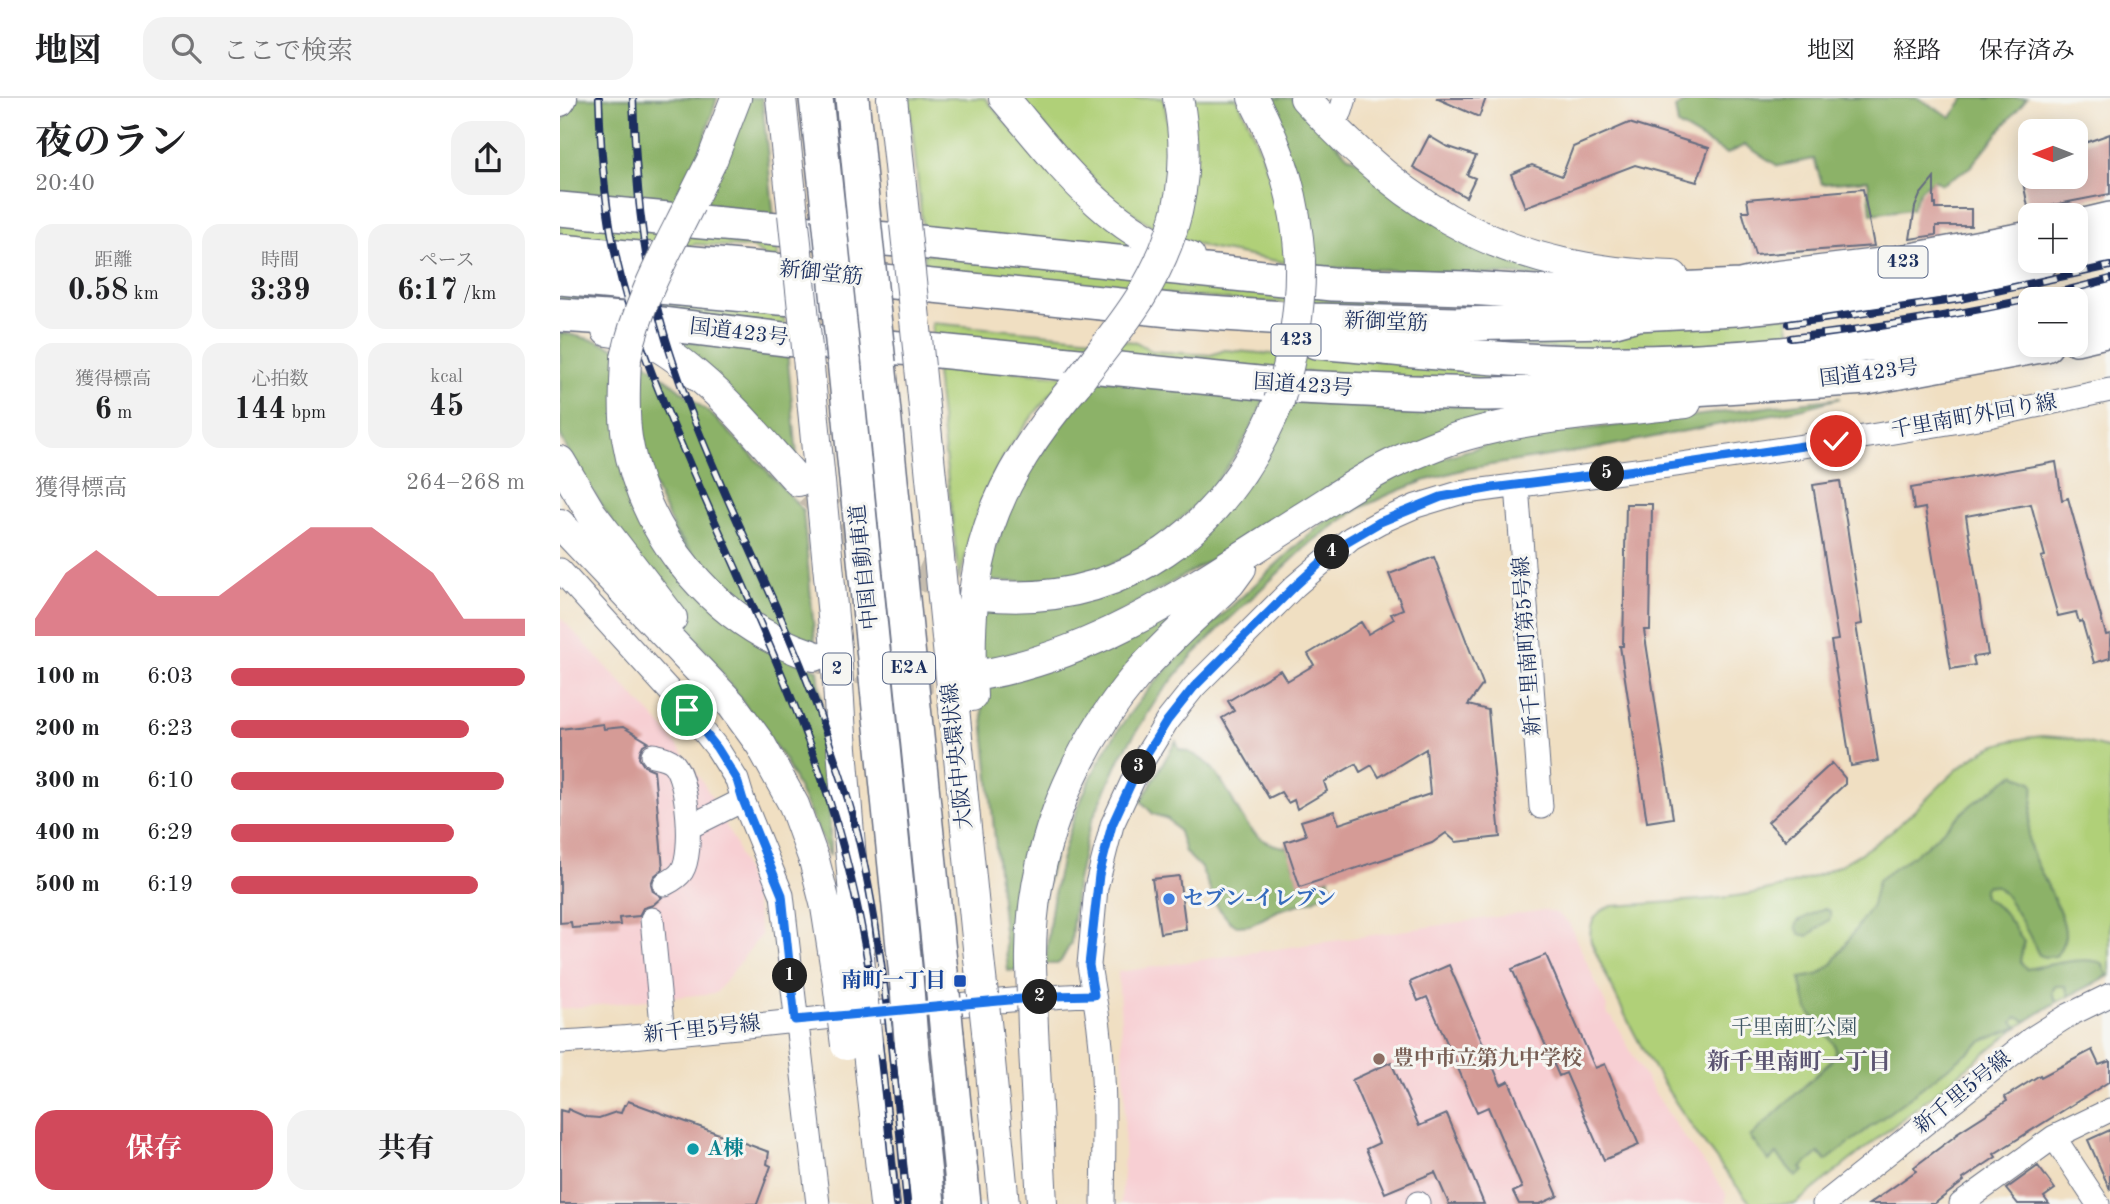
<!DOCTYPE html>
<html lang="ja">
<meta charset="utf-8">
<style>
:root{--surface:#fff;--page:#f2f2f2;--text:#202124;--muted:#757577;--line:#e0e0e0;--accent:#d1495b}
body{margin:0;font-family:"Old Standard TT","Noto Serif JP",serif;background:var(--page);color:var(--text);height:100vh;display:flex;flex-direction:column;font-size:26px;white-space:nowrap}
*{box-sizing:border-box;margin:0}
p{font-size:23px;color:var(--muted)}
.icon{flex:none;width:38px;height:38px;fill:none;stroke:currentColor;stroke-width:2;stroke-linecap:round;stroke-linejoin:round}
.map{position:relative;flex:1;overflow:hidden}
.drawer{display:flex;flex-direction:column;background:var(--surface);width:560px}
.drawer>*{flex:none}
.needle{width:46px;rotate:270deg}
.controls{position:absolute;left:1458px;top:21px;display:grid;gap:14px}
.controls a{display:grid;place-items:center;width:70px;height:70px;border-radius:14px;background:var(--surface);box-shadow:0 4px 18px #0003;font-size:35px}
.pin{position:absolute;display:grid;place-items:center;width:60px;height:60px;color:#fff;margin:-30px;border:4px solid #fff;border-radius:50%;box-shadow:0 2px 7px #0007}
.km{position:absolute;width:35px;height:35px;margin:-18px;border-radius:50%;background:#222;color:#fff;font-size:19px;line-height:35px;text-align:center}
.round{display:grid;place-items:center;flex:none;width:74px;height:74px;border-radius:21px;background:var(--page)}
.summary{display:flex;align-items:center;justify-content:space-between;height:119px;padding:0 35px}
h1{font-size:38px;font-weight:700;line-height:52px}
.metrics{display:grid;grid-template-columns:repeat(3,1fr);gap:10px;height:119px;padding:7px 35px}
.metrics div{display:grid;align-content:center;border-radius:18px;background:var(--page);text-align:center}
.metrics b{font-size:30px;font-weight:700}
.metrics small{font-size:19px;font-weight:400}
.metrics p{font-size:19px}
.chart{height:196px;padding:14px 35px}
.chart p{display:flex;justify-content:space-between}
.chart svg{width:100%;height:126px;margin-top:7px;fill:var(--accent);opacity:.7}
.cta{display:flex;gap:14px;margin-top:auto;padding:14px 35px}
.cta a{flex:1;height:80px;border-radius:21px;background:var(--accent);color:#fff;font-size:28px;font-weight:700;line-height:80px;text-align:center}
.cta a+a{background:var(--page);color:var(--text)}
ul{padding:0 35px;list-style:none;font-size:23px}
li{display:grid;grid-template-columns:112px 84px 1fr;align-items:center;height:52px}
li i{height:18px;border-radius:9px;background:var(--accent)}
header{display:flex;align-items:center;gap:42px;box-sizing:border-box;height:98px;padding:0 35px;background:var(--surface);border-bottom:2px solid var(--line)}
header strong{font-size:33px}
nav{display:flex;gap:38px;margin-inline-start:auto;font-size:24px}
.search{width:490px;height:63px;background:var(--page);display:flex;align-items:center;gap:18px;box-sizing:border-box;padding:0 24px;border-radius:21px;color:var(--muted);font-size:26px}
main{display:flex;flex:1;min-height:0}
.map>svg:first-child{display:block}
.built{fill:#f7cfd3}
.green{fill:#b0d078;stroke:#66806b;stroke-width:2}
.forest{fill:#8cb268;stroke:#547063;stroke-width:2}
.building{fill:#d59b96}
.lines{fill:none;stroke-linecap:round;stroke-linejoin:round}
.major-tunnel{stroke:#c5bcae;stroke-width:30;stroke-dasharray:30 15;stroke-linecap:butt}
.minor-casing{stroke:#666d81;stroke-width:25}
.major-casing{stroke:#666d81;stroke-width:32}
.highway-casing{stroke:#666d81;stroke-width:36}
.minor{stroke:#fff;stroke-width:23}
.major{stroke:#fff;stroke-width:30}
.highway{stroke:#fff;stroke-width:33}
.rail-casing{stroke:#1b2f5e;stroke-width:8}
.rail{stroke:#f6f6f2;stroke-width:5;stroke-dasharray:16;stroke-linecap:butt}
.major-bridge-casing{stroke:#666d81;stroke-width:32;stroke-linecap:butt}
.highway-bridge-casing{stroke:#666d81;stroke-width:36;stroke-linecap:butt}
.major-bridge{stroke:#fff;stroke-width:30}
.highway-bridge{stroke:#fff;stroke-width:33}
.route-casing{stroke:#fff;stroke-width:14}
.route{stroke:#1a73e8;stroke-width:9}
.shop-dot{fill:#3f7fe0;stroke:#f6f6f2;stroke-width:2.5}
.transit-dot{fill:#1a4fb4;stroke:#f6f6f2;stroke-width:2.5}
.education-dot{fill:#8d6e63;stroke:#f6f6f2;stroke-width:2.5}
.culture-dot{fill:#0f9aa8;stroke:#f6f6f2;stroke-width:2.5}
.labels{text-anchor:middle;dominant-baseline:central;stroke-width:6;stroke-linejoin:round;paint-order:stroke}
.shield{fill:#f6f6f2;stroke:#5d6b8a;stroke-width:2}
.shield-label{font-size:19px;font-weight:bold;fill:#1b2f5e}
.street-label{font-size:21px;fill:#1b2f5e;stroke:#f6f6f2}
.shop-label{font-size:21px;font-weight:bold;fill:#366cbe;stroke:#f6f6f2;text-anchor:start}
.transit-label{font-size:21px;font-weight:bold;fill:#164399;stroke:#f6f6f2;text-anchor:end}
.park-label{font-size:21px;fill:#405764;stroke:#f6f6f2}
.education-label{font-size:21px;font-weight:bold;fill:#785e54;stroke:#f6f6f2;text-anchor:start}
.culture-label{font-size:21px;font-weight:bold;fill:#0d838f;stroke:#f6f6f2;text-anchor:start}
.neighbourhood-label{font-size:23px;font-weight:bold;fill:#5c5572;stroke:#f6f6f2}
</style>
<header>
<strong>地図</strong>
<div class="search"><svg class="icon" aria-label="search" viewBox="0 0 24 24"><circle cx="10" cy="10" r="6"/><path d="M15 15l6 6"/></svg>ここで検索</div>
<nav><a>地図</a><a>経路</a><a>保存済み</a></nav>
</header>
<main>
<section class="drawer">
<div class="summary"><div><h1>夜のラン</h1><p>20:40</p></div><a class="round"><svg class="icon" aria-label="share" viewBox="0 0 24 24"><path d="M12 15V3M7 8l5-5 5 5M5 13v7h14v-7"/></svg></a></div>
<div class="metrics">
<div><p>距離</p><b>0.58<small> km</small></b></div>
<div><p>時間</p><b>3:39</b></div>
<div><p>ペース</p><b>6:17<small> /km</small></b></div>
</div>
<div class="metrics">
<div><p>獲得標高</p><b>6<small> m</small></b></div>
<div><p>心拍数</p><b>144<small> bpm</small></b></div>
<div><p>kcal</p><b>45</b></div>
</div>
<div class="chart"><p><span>獲得標高</span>264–268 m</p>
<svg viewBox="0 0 160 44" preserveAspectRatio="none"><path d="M0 44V38L10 22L20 14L30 22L40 30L50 30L60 30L70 22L80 14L90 6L100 6L110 6L120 14L130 22L140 38L150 38L160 38V44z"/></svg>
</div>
<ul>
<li><b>100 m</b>6:03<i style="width:100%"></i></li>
<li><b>200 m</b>6:23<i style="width:81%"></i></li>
<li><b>300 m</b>6:10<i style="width:93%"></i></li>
<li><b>400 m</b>6:29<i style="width:76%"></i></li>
<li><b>500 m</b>6:19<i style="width:84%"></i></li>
</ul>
<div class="cta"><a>保存</a><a>共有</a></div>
</section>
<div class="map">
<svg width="1550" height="1106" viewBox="0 0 1550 1106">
<rect width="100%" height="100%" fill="#f6f6f2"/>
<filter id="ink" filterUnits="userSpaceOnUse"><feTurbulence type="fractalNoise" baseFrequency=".0143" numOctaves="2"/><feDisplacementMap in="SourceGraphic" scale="14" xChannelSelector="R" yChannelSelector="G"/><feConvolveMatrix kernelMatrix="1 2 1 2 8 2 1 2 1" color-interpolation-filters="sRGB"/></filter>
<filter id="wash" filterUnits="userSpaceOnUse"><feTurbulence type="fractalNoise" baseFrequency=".00686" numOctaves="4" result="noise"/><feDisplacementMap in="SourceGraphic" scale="28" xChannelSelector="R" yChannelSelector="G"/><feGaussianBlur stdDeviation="1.57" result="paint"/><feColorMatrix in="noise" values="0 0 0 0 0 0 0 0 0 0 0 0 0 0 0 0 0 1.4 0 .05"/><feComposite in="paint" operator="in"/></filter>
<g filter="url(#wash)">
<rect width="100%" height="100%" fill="#f0dfc2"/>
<!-- built -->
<path class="built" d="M0,519l103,110 26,34 21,33 25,49 17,47 9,45 -45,58 -156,16z
M984,812l13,3 12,10 38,84 -1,3 3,6 3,1 34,62 31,48 49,66v11h-605l3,-47 1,-62 -7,-123z"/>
<!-- green -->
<path class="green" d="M349,0h76l65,75 92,77 -219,-17z
M459,0h144c11,45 5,88 -4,133l-50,-35z
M629,0h47l3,4c25,51 44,104 48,161l-75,-14 -30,-9z
M0,122l216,19 2,20h-9l-16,-11 -57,-4 -15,5 -121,-9z
M364,155l451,47 43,8 -164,-6 -328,-29z
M0,191l223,20 2,20 -225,-20z
M554,213l674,5 4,30 -142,11z
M372,225l204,19 16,9 12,1 47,3 14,-5 92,8 569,-1 -25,11 -351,20 -577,-45z
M375,266l131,12c-26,30 -52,61 -71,96 -17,30 -27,75 -36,108z
M1482,638l28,2 40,11v227l-53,26 -39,25 -223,177h-44c-38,-47 -73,-94 -103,-146 -22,-37 -39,-77 -57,-116 -3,-18 4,-31 21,-36 78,-6 157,-4 228,-41 27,-14 51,-32 73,-53 23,-21 44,-47 72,-62 18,-9 37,-12 57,-14z"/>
<!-- forest -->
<path class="forest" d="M17,0h140l-14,46 -28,65 -115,-10v-74z
M187,0h15l12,121 -74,-7z
M706,0h26l56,58 238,122 -275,-11z
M1133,0h225l33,19 14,-19h62l-57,69 -28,17 -7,-4c-14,6 -18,15 -23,29l-41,5 -3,-34 -46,4 -8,-25 -36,7 -33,-21 -18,9 -49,-29 -3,-17z
M0,234l37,9 21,8 5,129 167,182 28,10 11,98 1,88 -45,-96 -168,-230 -49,-79 -8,-17z
M109,241l118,12 11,115z
M79,263l6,1 9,7 59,47 46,46 44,48 12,132 -41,-17 -57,-42 -42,-51 -29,-63 -7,-42z
M536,280l171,15c-6,13 -11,27 -18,39 -35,63 -92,121 -163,141 -34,10 -68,9 -102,8l32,-94z
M731,298l220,13 -286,143 -108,62 -73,32 -65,15 1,-54 152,-22z
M1280,300l-36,10 -217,42 -122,19 -41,12 -34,13 -30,14 -21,14 -30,22 -85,80 -31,31 -35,42 -37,59 -28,62 -6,18 -11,50 -5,57 -10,18 -4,3h-11c5,-91 30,-179 85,-252 32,-44 74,-81 114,-118 33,-31 66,-64 103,-90 48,-34 110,-53 167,-66z
M636,503l-107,128 -65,240 -16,2 -28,-283z
M616,643l3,8c61,14 48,94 108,98l13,38 4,1 25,-8 2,7 -7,9 -10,6 -35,10 -28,15 -14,1 -7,-4 -13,-16 -16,-38 -16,-16 -6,-20 -11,-13 -15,-5 -12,-13z
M1455,676l18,9c3,21 -9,47 -2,66 6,21 36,66 34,87 -1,7 -5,14 -9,20l-11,1 -6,-2c-8,-17 -29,-59 -43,-69l-9,-1 -4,5 1,7 19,14 21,31 -4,19 6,8c20,-3 58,-14 76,-6l6,13 -39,20 -4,-10h-9c-6,5 -3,10 1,16l-31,19 -9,-4 -4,5 5,5 -35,14 -157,120 -7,-8 -18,15 3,3 -8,6 -19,-23 -8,7 -19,-24 79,-74c5,-6 9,-11 5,-19l-27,-35 -7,-31 18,-3 15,-12 39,-58 6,-25 48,-34 46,-42z
M1264,810l6,3v8l-22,17 -8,-2 -4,-7 2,-6z"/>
<g id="blocks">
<!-- building -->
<path class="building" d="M876,0h50l-7,19z
M1069,25l80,25 -12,34 -62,-17 -110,42 -14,-33 21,-9 30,11 11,-29z
M1550,36v60l-57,11 -24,7 -7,-35h54v-31z
M869,38l17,10 30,10 -9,19 8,3 -9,19 -53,-30z
M1374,80v26h2v5h35v17h-35v9l-26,4 5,-32 5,-12z
M1303,91l11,57 -119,9 -13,-44h7l-2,-12z
M1496,364l6,38 6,-2 38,137 4,-1v24l-16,5 -12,-42 -3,1 -3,-10 -18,4 -17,-59 4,-1 -14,-52 -65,12 22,139 -15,2 2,8 -24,4 -26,-161 -11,2 -3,-22z
M1280,383l22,143 -6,1 22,136 -27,5 -20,-125 7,-1 -25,-155z
M1066,406h26l-2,126h-6l29,188 -26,4 -27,-176h3z
M874,459l49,127 -15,21 20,5 12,127 -44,5 -10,-9 -14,10 -132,44 -15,-45 21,-7 -5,-14 33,-10 5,13 91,-30 -4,-45 -47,28 -7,-12 -12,7 -4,-8 -32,18 3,9 -30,18 -3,-9 -6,3 -7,-11 -12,6 -47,-80 12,-7 -6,-10 52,-31 7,11 27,-16 -6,-11 53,-32 7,12 26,-15 -3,-5 12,-5 -14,-35z
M43,626l1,5 19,-2 25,15 -5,3 -3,6 -1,7 5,8 10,4 9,99 -9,7 -3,8 2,7 9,6 -9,8 -10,3 -4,8 -20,2 1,7 -48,3 -1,-6 -11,1v-194z
M1272,665l13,15v6l-60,56 -17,-18z
M619,778l7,53 -26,4 -8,-54z
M986,857l49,113 10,-4 34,81 -35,15 -38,-87 -7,3 -47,-107z
M889,867l52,120 8,-4 49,115 -18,8h-21l-6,-12 9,-4 -34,-81 -11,5 -50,-115 -9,4 -8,-19z
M1532,952l7,15 11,-4v20l-116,73 2,3 -33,22 1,2 -30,23h-65l47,-33 -2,-4 44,-33 -1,-1 50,-32 -2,-4 35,-22 1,2z
M831,964l28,64 28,-12 37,90h-35l-14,-32 -50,21 -19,-44 13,-6 -27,-63z
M68,1003l141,51 -2,12 4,2 -14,38h-197v-94l7,2 1,-3 18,8 13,1 17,-6 5,1 3,-8h2z
M1550,1032v60l-22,-50z
M1478,1068l17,23 -11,8 5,7h-31l-12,-15z"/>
</g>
</g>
<g filter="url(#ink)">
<use href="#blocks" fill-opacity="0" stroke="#666d81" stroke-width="2"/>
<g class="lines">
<!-- major-tunnel -->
<path class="major-tunnel" d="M249,394c55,53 97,85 174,103
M255,559c58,18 101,25 161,18"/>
<defs>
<path id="minor" d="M781,13l4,-13
M957,387l24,322
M0,472l127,140 30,38 20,32 6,20 39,95 36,309
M93,657c8,2 15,3 20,8 15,16 21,89 9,108 -4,6 -11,10 -17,13
M129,729l54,-27
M92,821l11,116
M534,897l-5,-30 7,-77 16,-63 27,-58 28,-46 27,-34 101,-101 56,-48 29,-16 36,-16 43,-13 216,-28 195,-29 114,-19 126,-27
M0,944c129,-7 257,-25 386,-36 50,-5 99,-10 148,-11 13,68 10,139 9,209
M1494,1039l44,67
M858,1105v1
M1264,1106l207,-165 38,-24 41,-20
M1401,1106l93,-67 56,-27"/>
<path id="major" d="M221,0l12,116
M332,0l13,126
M444,0c53,62 104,134 186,159
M693,0c29,55 43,100 47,163
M745,0c109,119 205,173 368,178
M0,3l2,-3
M130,106l22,-44 24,-62
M612,132c14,-44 15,-86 6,-132
M47,233c15,2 29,6 42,11 18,8 34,21 49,34 37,31 67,69 100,105
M248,259l28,291 5,88 20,245
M66,260c-1,26 -3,54 1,80 17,101 89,186 187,218
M360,269l60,601
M0,363l31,52 81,105
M0,426l172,181 29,40 33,60 20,55 12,47 12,76
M423,497c142,14 244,-66 296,-194
M420,577c120,-20 221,-93 322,-157 29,-18 59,-39 90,-54 24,-11 49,-22 74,-29 71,-20 147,-23 220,-32
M412,598c-8,-135 18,-211 106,-314
M471,867c-2,-106 37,-208 105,-289 28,-33 63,-63 94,-93l11,-15
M473,931l9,175
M427,933l17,173
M307,945l18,161"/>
<path id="highway" d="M256,0l13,119
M292,0l12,122
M0,111l370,34 402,41 133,4 106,6 169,-8 35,-8 115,-14 140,-26
M1516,129l34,-8
M0,153l214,19 406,41 134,9 142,4 155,-3 26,-7 99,-5 116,-12 122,-22 68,-14
M1516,155l34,-7
M0,180l219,20 85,5
M1516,207l34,-8
M0,217l63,4 161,20 155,12 361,36 111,5 71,2 179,-3 206,-13 179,-33
M1516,240l34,-8
M756,244c86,7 173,18 260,20 152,3 305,-15 454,-46
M284,262l62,616
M319,265l62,609
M387,937l17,169
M351,941l17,165"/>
</defs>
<!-- minor casing -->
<use href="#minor" class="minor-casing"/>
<!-- major casing -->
<use href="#major" class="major-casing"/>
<!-- highway casing -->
<use href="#highway" class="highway-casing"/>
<!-- minor -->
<use href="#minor" class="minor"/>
<!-- major -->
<use href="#major" class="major"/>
<!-- highway -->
<use href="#highway" class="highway"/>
<defs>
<path id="rail" d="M39,0c2,62 7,124 23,184 17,66 44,127 71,190 45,102 93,204 130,310 48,136 59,280 73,422
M73,0c3,79 7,152 29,228 40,141 118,269 164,407 11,33 23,66 31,99 29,122 37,248 50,372
M1229,226l171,-25 150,-33
M1231,240c108,-13 214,-30 319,-59"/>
</defs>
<!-- rail casing -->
<use href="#rail" class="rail-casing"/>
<!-- rail -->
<use href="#rail" class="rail"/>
<defs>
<path id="major-bridge" d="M233,116l15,143
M345,126l15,143
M66,260c12,-56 39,-104 64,-154
M518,284c39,-52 73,-88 94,-152
M719,303c14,-46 22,-92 21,-140
M471,867l2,64
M420,870l7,63
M301,883l6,62
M278,885l8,62"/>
<path id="highway-bridge" d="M269,119l15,143
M304,122l15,143
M381,874l6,63
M346,878l5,63"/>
</defs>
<!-- major-bridge casing -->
<use href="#major-bridge" class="major-bridge-casing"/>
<!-- highway-bridge casing -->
<use href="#highway-bridge" class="highway-bridge-casing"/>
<!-- major-bridge -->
<use href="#major-bridge" class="major-bridge"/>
<!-- highway-bridge -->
<use href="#highway-bridge" class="highway-bridge"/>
</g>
</g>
<g class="lines" filter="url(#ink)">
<defs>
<path id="route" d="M127,612l30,38 20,32 6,20 39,95 13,125 259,-24 40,-1 -5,-30 10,-90 13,-50 27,-59 28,-45 27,-34 101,-101 44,-40 41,-24 61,-25 51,-9 183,-23 161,-24"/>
</defs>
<!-- route casing -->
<use href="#route" class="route-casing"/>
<!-- route -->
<use href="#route" class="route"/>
</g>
<!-- markers -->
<circle class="shop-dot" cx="609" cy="801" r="7"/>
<rect class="transit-dot" x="393" y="876" width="14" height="14" rx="3.5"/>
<circle class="education-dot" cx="819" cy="961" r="7"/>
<circle class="culture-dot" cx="133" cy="1051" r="7"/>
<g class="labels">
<!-- shield labels -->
<g class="shield">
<rect x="1318.5" y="148.5" width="49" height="31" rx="5"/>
<rect x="711.5" y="226.5" width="49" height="31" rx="5"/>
<rect x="323" y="554.5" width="52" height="31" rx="5"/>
<rect x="263" y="555.5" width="28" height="31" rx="5"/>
</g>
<g class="shield-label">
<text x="1343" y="164">423</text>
<text x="736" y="242">423</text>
<text x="349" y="570">E2A</text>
<text x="277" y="571">2</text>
</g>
<!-- street labels -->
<g class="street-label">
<text transform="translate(261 176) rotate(6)">新御堂筋</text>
<text transform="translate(826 225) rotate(2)">新御堂筋</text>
<text transform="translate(179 235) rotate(7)">国道423号</text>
<text transform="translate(1309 276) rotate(-7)">国道423号</text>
<text transform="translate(743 288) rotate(4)">国道423号</text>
<text transform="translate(1414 319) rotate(-10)">千里南町外回り線</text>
<text transform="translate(305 469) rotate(-96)">中国自動車道</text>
<text transform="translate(968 548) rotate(-94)">新千里南町第5号線</text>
<text transform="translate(398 658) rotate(-96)">大阪中央環状線</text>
<text transform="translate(142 932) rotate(-6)">新千里5号線</text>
<text transform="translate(1403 995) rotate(-39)">新千里5号線</text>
</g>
<!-- shop labels -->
<g class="shop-label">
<text x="623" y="801">セブン-イレブン</text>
</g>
<!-- transit labels -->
<g class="transit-label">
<text x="386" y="883">南町一丁目</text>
</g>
<!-- park labels -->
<g class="park-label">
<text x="1234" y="930">千里南町公園</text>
</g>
<!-- education labels -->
<g class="education-label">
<text x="833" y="961">豊中市立第九中学校</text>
</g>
<!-- culture labels -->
<g class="culture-label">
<text x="147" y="1051">A棟</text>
</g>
<!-- neighbourhood labels -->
<g class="neighbourhood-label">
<text x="1239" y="964">新千里南町一丁目</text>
</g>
</g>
</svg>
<div class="controls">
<a><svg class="needle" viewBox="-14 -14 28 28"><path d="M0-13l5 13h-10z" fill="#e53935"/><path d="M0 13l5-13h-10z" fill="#757577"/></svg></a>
<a>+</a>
<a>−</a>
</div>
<div class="pin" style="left:127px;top:612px;background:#1e9e55"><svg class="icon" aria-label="arrive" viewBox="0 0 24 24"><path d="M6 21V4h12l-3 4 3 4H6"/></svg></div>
<div class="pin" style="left:1276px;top:343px;background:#d93025"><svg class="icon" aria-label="check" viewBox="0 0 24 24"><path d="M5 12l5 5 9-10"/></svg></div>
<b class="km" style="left:230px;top:878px">1</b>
<b class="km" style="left:480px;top:899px">2</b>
<b class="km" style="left:579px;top:669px">3</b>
<b class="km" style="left:772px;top:454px">4</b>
<b class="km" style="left:1047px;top:376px">5</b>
</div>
</main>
